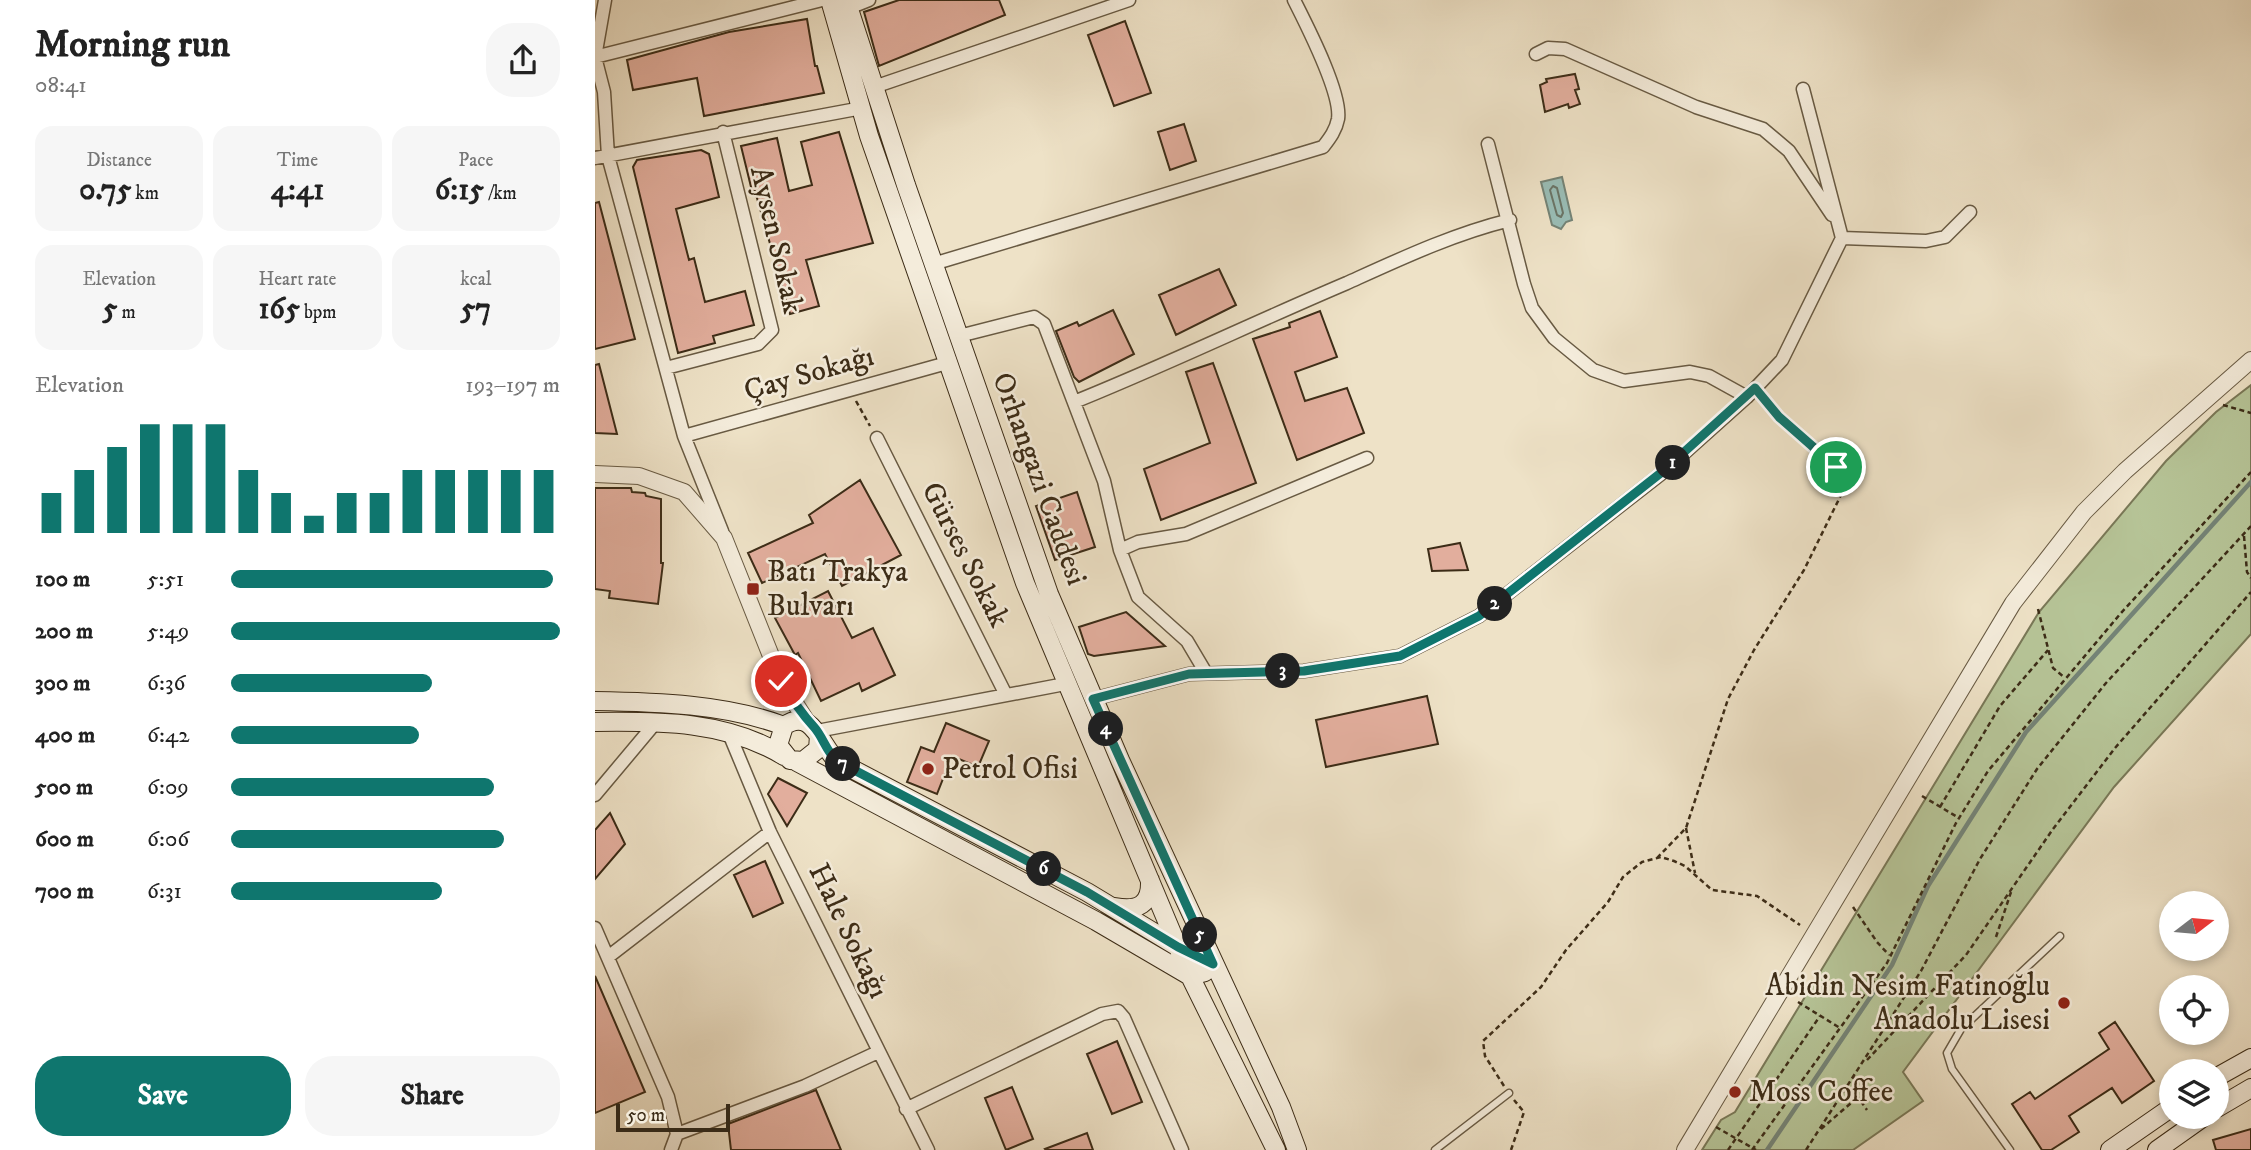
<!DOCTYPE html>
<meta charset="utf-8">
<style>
:root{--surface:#fff;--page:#f6f6f6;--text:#222;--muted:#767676;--accent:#0f766e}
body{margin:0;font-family:"IM FELL DW Pica",serif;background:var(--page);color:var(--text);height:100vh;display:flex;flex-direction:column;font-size:26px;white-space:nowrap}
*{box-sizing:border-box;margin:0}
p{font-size:23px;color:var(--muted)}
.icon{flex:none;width:38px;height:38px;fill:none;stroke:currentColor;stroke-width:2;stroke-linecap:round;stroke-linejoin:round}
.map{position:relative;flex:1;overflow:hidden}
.side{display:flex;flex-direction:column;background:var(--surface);width:595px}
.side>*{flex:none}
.needle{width:46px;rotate:74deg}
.tools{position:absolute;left:1564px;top:891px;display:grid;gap:14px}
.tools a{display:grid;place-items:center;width:70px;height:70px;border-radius:50%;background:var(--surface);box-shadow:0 4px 10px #0003;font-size:35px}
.scale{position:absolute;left:21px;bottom:18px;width:114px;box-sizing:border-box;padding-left:7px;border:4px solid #3c2c17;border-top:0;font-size:19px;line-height:24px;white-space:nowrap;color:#3c2c17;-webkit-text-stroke:5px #f4ecdb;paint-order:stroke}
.pin{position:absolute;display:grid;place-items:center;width:60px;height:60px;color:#fff;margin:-30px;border:4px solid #fff;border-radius:50%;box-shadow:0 2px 7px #0007}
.km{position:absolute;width:35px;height:35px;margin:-18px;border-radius:50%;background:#222;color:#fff;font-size:19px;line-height:35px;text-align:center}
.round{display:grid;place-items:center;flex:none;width:74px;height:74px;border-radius:28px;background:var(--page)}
.headline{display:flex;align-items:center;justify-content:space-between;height:119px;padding:0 35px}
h1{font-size:38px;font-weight:700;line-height:52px}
.figures{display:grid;grid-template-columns:repeat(3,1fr);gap:10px;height:119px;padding:7px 35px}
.figures div{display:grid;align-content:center;border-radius:18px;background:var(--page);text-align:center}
.figures b{font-size:30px;font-weight:700}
.figures small{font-size:19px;font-weight:400}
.figures p{font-size:19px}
.chart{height:196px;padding:14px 35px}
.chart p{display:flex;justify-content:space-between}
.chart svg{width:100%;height:126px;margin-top:7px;stroke:var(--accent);stroke-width:6}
.action{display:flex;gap:14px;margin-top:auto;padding:14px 35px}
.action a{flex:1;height:80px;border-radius:28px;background:var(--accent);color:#fff;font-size:28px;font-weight:700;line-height:80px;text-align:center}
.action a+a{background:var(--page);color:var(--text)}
ul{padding:0 35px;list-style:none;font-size:23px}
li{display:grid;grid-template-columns:112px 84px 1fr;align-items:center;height:52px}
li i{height:18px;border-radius:9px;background:var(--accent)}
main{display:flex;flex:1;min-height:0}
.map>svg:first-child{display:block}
.green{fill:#b6c497;stroke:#797857;stroke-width:2}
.water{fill:#99bdb6;stroke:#748376;stroke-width:2}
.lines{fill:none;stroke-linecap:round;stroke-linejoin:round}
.shore{stroke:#6a7466;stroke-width:2}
.stream{stroke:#748376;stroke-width:4.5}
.building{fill:#e2ae9d;stroke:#3c2c17;stroke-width:2}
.service-casing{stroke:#685a43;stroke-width:9}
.minor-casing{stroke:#685a43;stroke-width:15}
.tertiary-casing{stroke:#685a43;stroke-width:18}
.secondary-casing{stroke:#3c2c17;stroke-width:20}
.path{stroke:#3c2c17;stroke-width:2.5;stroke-dasharray:5 3.5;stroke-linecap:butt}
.service{stroke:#f4ecdb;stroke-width:6}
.minor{stroke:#f4ecdb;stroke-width:12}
.tertiary{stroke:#f4ecdb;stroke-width:16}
.secondary{stroke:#f4ecdb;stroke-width:18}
.route-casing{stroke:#fff;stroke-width:14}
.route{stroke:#0f766e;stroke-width:9}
.poi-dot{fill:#8f2418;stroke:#f4ecdb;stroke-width:2.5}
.labels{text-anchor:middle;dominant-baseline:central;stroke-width:5;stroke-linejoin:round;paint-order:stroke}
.street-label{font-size:30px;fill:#3c2c17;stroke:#f4ecdb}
.poi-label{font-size:30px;fill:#3c2c17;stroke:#f4ecdb;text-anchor:start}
</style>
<main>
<section class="side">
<div class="headline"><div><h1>Morning run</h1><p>08:41</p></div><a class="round"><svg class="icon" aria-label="share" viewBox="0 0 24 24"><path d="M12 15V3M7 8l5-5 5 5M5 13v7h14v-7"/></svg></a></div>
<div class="figures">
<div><p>Distance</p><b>0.75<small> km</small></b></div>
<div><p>Time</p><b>4:41</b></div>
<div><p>Pace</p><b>6:15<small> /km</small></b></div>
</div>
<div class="figures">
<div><p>Elevation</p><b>5<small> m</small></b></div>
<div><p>Heart rate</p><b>165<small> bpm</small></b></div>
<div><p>kcal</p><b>57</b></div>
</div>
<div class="chart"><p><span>Elevation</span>193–197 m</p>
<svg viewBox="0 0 160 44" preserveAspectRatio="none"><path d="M5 44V30M15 44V22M25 44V14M35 44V6M45 44V6M55 44V6M65 44V22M75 44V30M85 44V38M95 44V30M105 44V30M115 44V22M125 44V22M135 44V22M145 44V22M155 44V22"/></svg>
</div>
<ul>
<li><b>100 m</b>5:51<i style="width:98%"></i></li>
<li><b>200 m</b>5:49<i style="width:100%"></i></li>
<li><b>300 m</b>6:36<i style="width:61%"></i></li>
<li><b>400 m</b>6:42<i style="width:57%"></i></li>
<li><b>500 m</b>6:09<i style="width:80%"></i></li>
<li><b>600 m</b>6:06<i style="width:83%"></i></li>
<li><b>700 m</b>6:31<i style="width:64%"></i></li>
</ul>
<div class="action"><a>Save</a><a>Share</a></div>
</section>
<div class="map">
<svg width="1656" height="1150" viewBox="0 0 1656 1150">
<rect width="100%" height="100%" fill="#eee2c7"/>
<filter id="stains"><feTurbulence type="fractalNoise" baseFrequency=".00286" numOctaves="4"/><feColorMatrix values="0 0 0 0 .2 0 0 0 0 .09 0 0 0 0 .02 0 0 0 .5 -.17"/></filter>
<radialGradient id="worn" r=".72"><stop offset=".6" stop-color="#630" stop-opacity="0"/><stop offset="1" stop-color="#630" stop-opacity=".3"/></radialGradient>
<!-- green -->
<path class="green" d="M1656,385v249l-137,153 -211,285 20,29 -70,49h-151l19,-30 14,-8 304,-500 127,-151 50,-49z"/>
<!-- water -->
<path class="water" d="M967,177l10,43 -6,2 -5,7 -9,-4 -11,-43z"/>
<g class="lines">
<!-- shore -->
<path class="shore" d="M958,186l4,2 6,25 -2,4 -4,-2 -7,-25z"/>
<!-- stream -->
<path class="stream" d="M1172,1150l125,-185 36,-79 98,-154 225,-250"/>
</g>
<!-- building -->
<path class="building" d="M304,0h100l6,15 -126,51 -15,-54z
M212,19l8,47h2l7,27 -120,23 -7,-38 -64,12 -6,-30 102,-28z
M530,21l26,72 -37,13 -26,-71z
M980,74l4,15 -4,1 5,14 -11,4 -1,-4 -23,8 -5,-27 7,-3 -1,-3z
M589,124l12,37 -26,9 -12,-38z
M244,132l34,111 -67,17 13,46 -29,8 -35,-123h-3l-11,-45 36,-8 12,53 23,-6 -11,-43z
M106,150l8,4 10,43 -43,12 13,51 5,-2 11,44 40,-11 9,34 -41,11 2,7 -37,10 -45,-186 4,-7z
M4,202l36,137 -40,10v-146z
M624,269l17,36 -60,30 -17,-40z
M518,310l21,44 -55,28 -5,-5 -18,-46 21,-9 2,4z
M725,311l17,46 -42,15 10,29 42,-13 17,45 -67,27 -44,-121 37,-12 -1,-4z
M618,363l43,120 -95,37 -17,-51 66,-26 -24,-71z
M4,364l18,70 -22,-1v-68z
M265,480l41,75 -59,31 -17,-32 -63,29 -14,-30 65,-30 -4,-8z
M0,488h36l1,4 13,1 1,3 15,3v64h2l-5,41 -49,-6 1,-7 -15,-2z
M482,492l18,55 -40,13 -19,-54z
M865,543l8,27 -36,1 -4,-22z
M233,591l24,47 21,-10 22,47 -33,16 -3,-8 -38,18 -23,-48 -3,2 -20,-37z
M531,612l39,34 -71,10 -6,-2 -9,-27z
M832,696l11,48 -112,23 -10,-47z
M351,723l43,18 -11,26 -26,-11 -15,38 -30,-12 14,-35 13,5z
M183,778l29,15 -20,33 -19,-32z
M15,813l15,31 -30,35v-49z
M170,861l18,42 -30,14 -19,-42z
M0,976l50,116 -50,21z
M1520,1022l39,59 -32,22 -10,-15 -43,28 10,16 -28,18h-9l-30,-46 18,-12 5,7 74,-50 -10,-16z
M522,1041l25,61 -30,12 -25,-60z
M417,1087l21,52 -27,11 -21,-52z
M221,1090l25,60h-110l-3,-26z
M1656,1129v21h-35l-3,-10z
M492,1133l6,17h-47l-1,-1z"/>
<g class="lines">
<defs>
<path id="service" d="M840,1150l74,-57
M1415,1150l-58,-81 -5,-16 14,-24 99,-93"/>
<path id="minor" d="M10,0l-10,57 9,35 4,64 76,280 38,95
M254,8l20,-8
M941,54l12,-6 17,1 131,58 67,22 26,22 43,64
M0,57l227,-57
M279,87l255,-87
M893,144l36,140 8,24 22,30 39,32 31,11 66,-9 19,4 38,21
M0,158l267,-50
M1247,238l84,3 19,-4 25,-25
M338,264l390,-117c7,-9 13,-17 15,-28 4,-26 -32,-95 -44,-119
M364,336l75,-19 10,7 60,157 16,69 18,47 49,44 19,32
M71,368l92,-24 14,-14 -49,-198
M479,402c92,-37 181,-80 273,-119 53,-24 106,-49 163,-63
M89,436l263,-73
M282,438l129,257
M525,550l18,-8 48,-8 181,-76
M498,699l96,-25 115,-3 96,-15 79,-40 183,-143 85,-76 35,-37 60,-122 -39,-149
M133,731l42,101 158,318
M222,731l248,-47
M0,795l62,-74
M0,928l73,169 9,37
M13,957l162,-125
M311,1109l196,-95 16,-3 6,7 58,132
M76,1150l6,-16 128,-48 73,-34"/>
<path id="tertiary" d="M0,474l44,2 45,16 40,46 57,143 26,41
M1090,1150l328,-547 71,-91 41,-41 126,-111"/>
<path id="secondary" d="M235,0l39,136 156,447 165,393 86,174
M251,0l60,185 143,409 71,166 161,347 16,43
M0,701c62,1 131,3 189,25
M0,722c65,-1 132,-1 189,34
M224,736l-1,13 -15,12 -13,-1 -12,-15 6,-19c28,-20 37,20 53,35l250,131 91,55 35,17
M202,762l299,159 94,55 15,-4 8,-8
M520,907c23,4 36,-2 35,-27
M1622,1077l34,-19
M1622,1108l34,-20
M1515,1150l62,-43
M1562,1150l48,-34"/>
</defs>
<!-- service casing -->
<use href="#service" class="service-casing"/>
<!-- minor casing -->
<use href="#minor" class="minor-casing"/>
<!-- tertiary casing -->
<use href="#tertiary" class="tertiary-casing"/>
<!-- secondary casing -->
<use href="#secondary" class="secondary-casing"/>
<!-- path -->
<path class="path" d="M261,401l14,25
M1628,405l28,8
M1649,536l3,36 4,6
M1443,609l15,59 11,9
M1327,796l37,22
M1345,807l60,-101 48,-56
M1091,828l9,45
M1062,858l29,-30 42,-129 26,-49 50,-80 38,-77v-13l-6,-13 -73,-67
M1258,907l24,35 12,13
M1401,937l15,-45
M1203,1002l42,26
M1272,1060l99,-105 87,-126 62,-81 136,-156
M1259,1077l4,20 9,13
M909,1086l-19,-30 -2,-15 58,-54 25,-37 42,-48 15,-25 19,-15 19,-5 13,4 11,5 27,24 45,6 43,29
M1121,1127l40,23
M1226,1129l37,-32
M916,1150l13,-38 -10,-12
M1133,1150l92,-134
M1157,1150l135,-187 69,-140 32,-52 133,-158 130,-141
M1211,1150l115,-179 59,-112 57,-90 69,-86 145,-157"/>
<!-- service -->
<use href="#service" class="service"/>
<!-- minor -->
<use href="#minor" class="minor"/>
<!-- tertiary -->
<use href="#tertiary" class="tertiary"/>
<!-- secondary -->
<use href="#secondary" class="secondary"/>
</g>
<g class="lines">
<defs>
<path id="route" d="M186,681c10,17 20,32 33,46 9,10 12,24 23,34l250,131 91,55 35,17 -120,-265 96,-25 115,-3 96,-15 79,-40 183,-144 93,-84 24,29 57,50"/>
</defs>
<!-- route casing -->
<use href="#route" class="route-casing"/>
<!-- route -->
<use href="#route" class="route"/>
</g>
<!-- markers -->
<g class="poi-dot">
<rect x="151" y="582" width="14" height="14" rx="3.5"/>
<circle cx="333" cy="769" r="7"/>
<circle cx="1469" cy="1003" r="7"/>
<circle cx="1140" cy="1092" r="7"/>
</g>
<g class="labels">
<!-- street labels -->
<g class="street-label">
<text transform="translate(181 240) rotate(77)">Aysen Sokak</text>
<text transform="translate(214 374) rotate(-16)">Çay Sokağı</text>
<text transform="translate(444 479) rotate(70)">Orhangazi Caddesi</text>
<text transform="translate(370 555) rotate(63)">Gürses Sokak</text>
<text transform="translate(253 931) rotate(64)">Hale Sokağı</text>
</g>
<!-- poi labels -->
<g class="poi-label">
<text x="172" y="572">Batı Trakya<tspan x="172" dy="34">Bulvarı</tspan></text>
<text x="347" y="769">Petrol Ofisi</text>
<text x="1455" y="986" text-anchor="end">Abidin Nesim Fatinoğlu<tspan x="1455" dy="34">Anadolu Lisesi</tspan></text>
<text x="1154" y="1092">Moss Coffee</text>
</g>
</g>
<rect width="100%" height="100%" filter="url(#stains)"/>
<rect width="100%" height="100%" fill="url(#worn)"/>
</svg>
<div class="tools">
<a><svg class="needle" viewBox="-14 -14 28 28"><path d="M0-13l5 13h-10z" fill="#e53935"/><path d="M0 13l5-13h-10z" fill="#767676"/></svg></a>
<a><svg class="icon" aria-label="locate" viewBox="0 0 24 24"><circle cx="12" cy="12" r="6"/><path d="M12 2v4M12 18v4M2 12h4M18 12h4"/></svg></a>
<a><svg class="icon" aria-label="layers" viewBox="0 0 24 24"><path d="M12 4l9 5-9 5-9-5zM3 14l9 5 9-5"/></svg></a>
</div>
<div class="scale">50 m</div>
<div class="pin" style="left:1241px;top:467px;background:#1e9e55"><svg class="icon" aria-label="arrive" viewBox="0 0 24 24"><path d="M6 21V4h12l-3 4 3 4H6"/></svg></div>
<div class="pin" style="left:186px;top:681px;background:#d93025"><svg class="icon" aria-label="check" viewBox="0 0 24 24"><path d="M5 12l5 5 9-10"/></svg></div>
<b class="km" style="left:1078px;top:463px">1</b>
<b class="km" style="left:900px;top:604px">2</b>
<b class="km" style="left:688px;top:671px">3</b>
<b class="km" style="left:511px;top:729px">4</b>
<b class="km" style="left:605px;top:935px">5</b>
<b class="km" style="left:449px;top:869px">6</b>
<b class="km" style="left:248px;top:764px">7</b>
</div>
</main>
